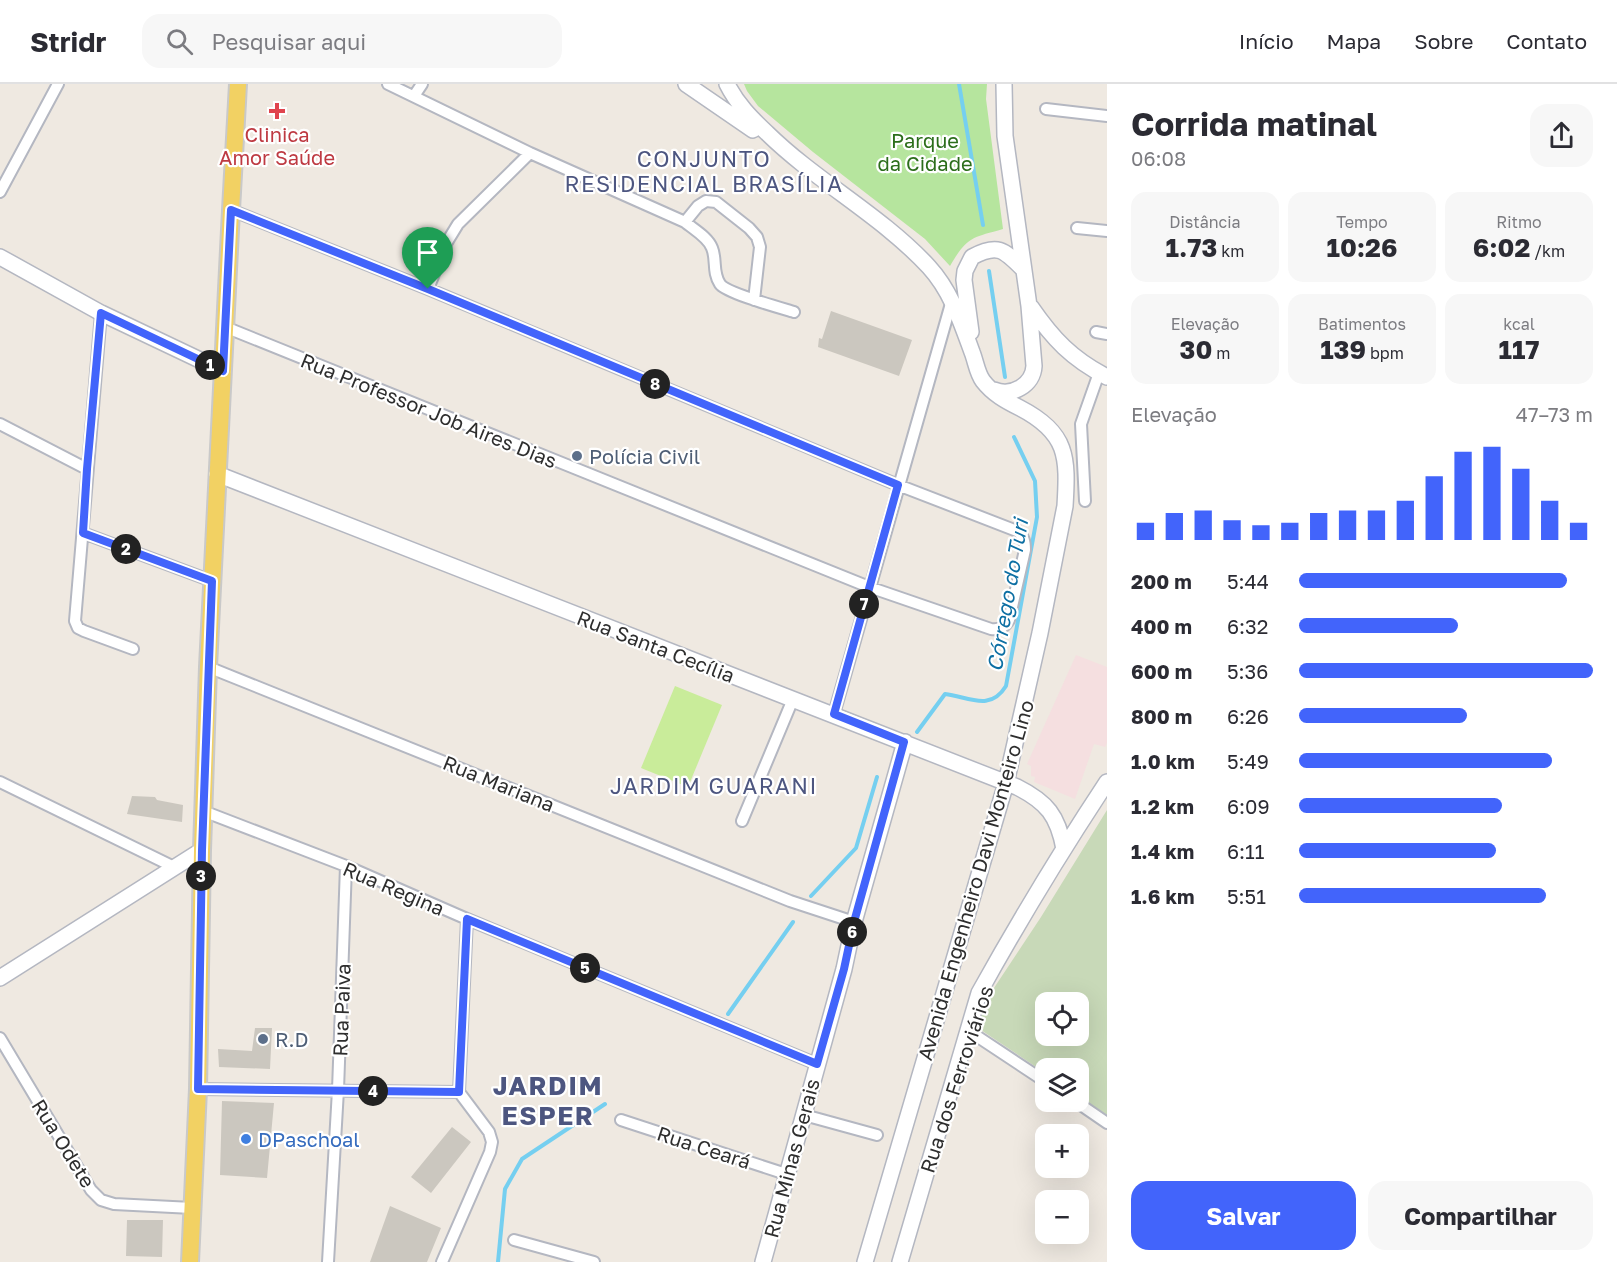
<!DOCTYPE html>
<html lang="pt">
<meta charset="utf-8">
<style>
:root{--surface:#fff;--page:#f7f7f7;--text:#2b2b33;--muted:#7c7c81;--line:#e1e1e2;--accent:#4264fb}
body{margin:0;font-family:"Golos Text",sans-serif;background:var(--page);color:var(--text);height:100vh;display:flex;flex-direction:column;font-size:22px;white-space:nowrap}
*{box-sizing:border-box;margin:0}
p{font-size:20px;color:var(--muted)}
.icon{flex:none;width:33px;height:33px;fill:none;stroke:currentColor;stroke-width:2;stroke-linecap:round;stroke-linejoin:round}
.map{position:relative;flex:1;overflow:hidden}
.panel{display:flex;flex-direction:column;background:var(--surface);width:510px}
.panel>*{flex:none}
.fabs{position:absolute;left:1035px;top:908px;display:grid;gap:12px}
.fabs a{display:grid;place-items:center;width:54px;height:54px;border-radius:12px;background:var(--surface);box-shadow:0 6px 24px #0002;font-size:30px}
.pin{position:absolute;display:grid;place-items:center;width:51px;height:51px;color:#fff;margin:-62px -26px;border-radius:50% 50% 50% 0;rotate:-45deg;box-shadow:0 0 6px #0007}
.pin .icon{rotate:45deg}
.km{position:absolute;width:30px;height:30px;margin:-15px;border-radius:50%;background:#222;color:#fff;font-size:16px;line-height:30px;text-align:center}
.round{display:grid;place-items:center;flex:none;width:63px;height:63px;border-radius:18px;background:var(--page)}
.headline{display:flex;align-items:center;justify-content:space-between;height:102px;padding:0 24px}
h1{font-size:33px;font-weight:700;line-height:45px}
.stats{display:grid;grid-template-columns:repeat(3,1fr);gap:9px;height:102px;padding:6px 24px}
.stats div{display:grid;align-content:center;border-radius:15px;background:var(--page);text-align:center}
.stats b{font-size:26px;font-weight:700}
.stats small{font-size:16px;font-weight:400}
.stats p{font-size:16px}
.chart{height:168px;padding:12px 24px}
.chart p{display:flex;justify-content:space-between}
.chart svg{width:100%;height:108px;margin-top:6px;stroke:var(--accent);stroke-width:6}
.button{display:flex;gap:12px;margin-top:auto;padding:12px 24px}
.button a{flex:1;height:69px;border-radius:18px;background:var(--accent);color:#fff;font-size:24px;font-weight:700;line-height:69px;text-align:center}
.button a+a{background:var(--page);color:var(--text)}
ul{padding:0 24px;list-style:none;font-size:20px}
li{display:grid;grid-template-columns:96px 72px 1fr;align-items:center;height:45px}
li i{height:15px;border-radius:8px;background:var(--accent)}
header{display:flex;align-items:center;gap:36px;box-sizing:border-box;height:84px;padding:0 30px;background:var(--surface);border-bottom:2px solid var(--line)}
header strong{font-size:28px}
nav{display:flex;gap:33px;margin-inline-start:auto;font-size:21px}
.search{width:420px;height:54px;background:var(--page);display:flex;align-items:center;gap:15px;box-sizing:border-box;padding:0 21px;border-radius:18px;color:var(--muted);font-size:22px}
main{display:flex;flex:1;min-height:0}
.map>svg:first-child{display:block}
.medical{fill:#f5dfe0}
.green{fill:#b6e59e}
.cemetery{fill:#c8d9b8;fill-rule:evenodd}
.pitch{fill:#c9ec9a}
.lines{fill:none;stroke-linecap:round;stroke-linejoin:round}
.stream{stroke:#75cff0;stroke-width:4}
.building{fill:#cbc7bf}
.street-casing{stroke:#b4b7c1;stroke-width:14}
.secondary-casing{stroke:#b4b7c1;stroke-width:18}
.primary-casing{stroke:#c9c9c9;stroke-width:20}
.street{stroke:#fff;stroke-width:10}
.secondary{stroke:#fff;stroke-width:15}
.primary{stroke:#f2d163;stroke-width:16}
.route-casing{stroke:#fff;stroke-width:12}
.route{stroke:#4264fb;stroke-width:8}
.health-dot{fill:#e0444e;stroke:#fff;stroke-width:2}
.service-dot{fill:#5c6f8a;stroke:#fff;stroke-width:2}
.shop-dot{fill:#3f7fe0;stroke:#fff;stroke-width:2}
.labels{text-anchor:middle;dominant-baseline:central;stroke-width:4.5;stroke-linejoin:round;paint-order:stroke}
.health-label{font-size:20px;fill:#be3a42;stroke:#fff}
.park-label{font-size:20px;fill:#2c6e1b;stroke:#fff}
.street-label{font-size:20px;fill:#2e2e2e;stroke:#fff}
.service-label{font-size:20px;fill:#4e5e75;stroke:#fff;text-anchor:start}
.shop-label{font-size:20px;fill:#366cbe;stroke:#fff;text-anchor:start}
.water-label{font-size:21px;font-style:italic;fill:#0d6fa3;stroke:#fff}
.quarter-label{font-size:22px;letter-spacing:1.5px;fill:#4d5680;stroke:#fff}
.district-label{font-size:26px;font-weight:bold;letter-spacing:1.5px;fill:#4d5680;stroke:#fff}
</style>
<header>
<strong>Stridr</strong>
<div class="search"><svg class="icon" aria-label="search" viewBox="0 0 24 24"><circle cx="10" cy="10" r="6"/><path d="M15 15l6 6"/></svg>Pesquisar aqui</div>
<nav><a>Início</a><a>Mapa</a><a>Sobre</a><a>Contato</a></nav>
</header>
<main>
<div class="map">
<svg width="1107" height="1178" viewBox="0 0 1107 1178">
<rect width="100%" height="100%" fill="#efe9e1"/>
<!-- medical -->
<path class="medical" d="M1076,571l31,12v76l-2,4 -11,-3 -19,55 -41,-17 1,-5 -4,-1v-10l-4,-2z"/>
<!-- green -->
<path class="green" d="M744,0h243l-1,15 17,130c-32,9 -36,8 -53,37l-25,-27 -112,-87 -55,-46 -11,-15z"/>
<!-- cemetery -->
<path class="cemetery" d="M1107,726v305l-28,-19 -1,-28h-32l-1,5 -70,-47 13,-29 53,-80zM1046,918h32v33h-32z"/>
<!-- pitch -->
<path class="pitch" d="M675,602l47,19 -34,82 -47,-19z"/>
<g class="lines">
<!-- stream -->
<path class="stream" d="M959,0l24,141
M989,187l16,106
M917,648l28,-38c24,3 45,18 61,-8l31,-169 -2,-36 -21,-44
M811,812l45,-48 21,-71
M728,930l65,-92
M498,1178l7,-73 17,-30 83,-55"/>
</g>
<!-- building -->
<path class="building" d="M831,227l81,29 -13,36 -81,-29 1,-9 3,1z
M132,712l23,1 2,3 26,5 -1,17 -55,-8z
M255,944h17l-2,41 -51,-2 -1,-18 34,2z
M222,1017l52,2 -7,75 -47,-3z
M452,1043l19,15 -40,51 -20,-16z
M390,1122l51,22 -14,34h-57z
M127,1136h36l-1,37 -36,-1z"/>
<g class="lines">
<defs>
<path id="street" d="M388,0l142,69 155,69c8,7 23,15 27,26 5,12 0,24 8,36 6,9 61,24 74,28
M414,12l8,-12
M1046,25l61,7
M0,108l58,-108
M685,138l13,-16 8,-5 10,1 33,26 8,9 3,10 -6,53
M1077,144l30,3
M428,205l19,-47 11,-18 72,-71
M101,229l-26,308 3,7 6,3 49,18
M225,243l644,260 122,42c9,1 14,-2 18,-9l16,-70c0,-8 -1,-14 -8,-19l-119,-46 -470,-196 -197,-79
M1096,248l11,2
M0,340l87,45
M1085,417l-4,-77 18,-51
M83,449l129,48
M208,583l582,234 64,21
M834,630l118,-414
M0,698l174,85
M203,727l143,55 121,53 350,145
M742,737l51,-122
M969,947l77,51
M0,954l91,152 10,10 13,4 78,4
M198,1005l261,3
M459,1008l8,-173
M1075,1017l32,22
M804,1031l73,20
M621,1036l165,54
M514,1156l80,22
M328,1178l10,-172 8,-224
M442,1178l48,-110 2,-10 -3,-10 -30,-40"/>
<path id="secondary" d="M686,0l67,46
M727,0c10,20 24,34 40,49 50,49 114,82 162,134 22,24 32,55 43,85 4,10 5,21 11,29 10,13 23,20 37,27 48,25 48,49 45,98l-25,127 -34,150 -141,479
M0,173l101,56 122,58
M1031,223c22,32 41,52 76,70
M971,248l-7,-52 1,-9 7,-14c26,-14 32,-7 51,12
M994,306c18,7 39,-5 40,-24l-5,-60 -24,-170 -1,-52
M217,390l800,313c30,15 41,29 47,62
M0,894l202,-128
M763,1178l81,-293 10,-47 51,-180
M900,1178l79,-269c40,-72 83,-143 128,-211"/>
<path id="primary" d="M190,1178l8,-173 4,-239 6,-183 23,-457 7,-126"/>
</defs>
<!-- street casing -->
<use href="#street" class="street-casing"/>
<!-- secondary casing -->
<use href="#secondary" class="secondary-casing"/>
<!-- primary casing -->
<use href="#primary" class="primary-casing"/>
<!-- street -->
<use href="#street" class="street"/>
<!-- secondary -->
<use href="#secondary" class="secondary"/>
<!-- primary -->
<use href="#primary" class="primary"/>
</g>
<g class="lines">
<defs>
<path id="route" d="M231,126l197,79 470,196 -64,229 70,28 -50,180 -10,47 -27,95 -350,-145 -8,173 -261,-3 4,-239 10,-269 -129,-48 4,-64 14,-156 122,58z"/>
</defs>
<!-- route casing -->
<use href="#route" class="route-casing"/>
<!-- route -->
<use href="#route" class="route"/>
</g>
<!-- markers -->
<path class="health-dot" d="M274 18h6v6h6v6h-6v6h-6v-6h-6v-6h6z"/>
<g class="service-dot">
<circle cx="577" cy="372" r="6"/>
<circle cx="263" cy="955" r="6"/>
</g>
<circle class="shop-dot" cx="246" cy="1055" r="6"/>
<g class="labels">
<!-- health labels -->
<g class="health-label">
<text x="277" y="50">Clinica<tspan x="277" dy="23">Amor Saúde</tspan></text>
</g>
<!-- park labels -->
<g class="park-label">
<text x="925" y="56">Parque<tspan x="925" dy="23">da Cidade</tspan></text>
</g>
<!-- street labels -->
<g class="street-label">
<text transform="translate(429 326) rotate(22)">Rua Professor Job Aires Dias</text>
<text transform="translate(656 562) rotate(21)">Rua Santa Cecília</text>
<text transform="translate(499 699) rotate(22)">Rua Mariana</text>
<text transform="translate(975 796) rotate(-74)">Avenida Engenheiro Davi Monteiro Lino</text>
<text transform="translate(394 804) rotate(23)">Rua Regina</text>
<text transform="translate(341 926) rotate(-88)">Rua Paiva</text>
<text transform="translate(956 995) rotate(-72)">Rua dos Ferroviários</text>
<text transform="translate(64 1059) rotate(58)">Rua Odete</text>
<text transform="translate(704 1063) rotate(18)">Rua Ceará</text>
<text transform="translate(791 1074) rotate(-75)">Rua Minas Gerais</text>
</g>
<!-- service labels -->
<g class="service-label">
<text x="589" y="372">Polícia Civil</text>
<text x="275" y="955">R.D</text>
</g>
<!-- shop labels -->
<g class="shop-label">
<text x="258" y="1055">DPaschoal</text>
</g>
<!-- water labels -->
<g class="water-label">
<text transform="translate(1007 511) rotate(-80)">Córrego do Turi</text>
</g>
<!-- quarter labels -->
<g class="quarter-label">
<text x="704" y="74">CONJUNTO<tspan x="704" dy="25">RESIDENCIAL BRASÍLIA</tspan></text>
<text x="714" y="701">JARDIM GUARANI</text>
</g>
<!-- district labels -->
<g class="district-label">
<text x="548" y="1001">JARDIM<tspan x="548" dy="30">ESPER</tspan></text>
</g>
</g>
</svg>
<div class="fabs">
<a><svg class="icon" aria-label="locate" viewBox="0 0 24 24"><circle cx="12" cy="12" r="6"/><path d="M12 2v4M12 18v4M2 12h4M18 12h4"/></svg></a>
<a><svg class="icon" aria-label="layers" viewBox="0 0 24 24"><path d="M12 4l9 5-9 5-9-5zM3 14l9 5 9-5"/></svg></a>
<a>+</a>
<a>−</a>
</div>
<div class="pin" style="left:428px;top:205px;background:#1e9e55"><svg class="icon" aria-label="arrive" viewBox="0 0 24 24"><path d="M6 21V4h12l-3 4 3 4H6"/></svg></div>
<b class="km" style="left:210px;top:281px">1</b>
<b class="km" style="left:126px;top:465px">2</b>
<b class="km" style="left:201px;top:792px">3</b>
<b class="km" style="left:373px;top:1007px">4</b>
<b class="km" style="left:585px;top:884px">5</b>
<b class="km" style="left:852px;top:848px">6</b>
<b class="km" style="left:864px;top:520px">7</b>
<b class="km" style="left:655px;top:300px">8</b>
</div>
<section class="panel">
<div class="headline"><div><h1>Corrida matinal</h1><p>06:08</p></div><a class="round"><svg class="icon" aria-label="share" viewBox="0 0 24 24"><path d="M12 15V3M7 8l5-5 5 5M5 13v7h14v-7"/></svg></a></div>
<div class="stats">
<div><p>Distância</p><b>1.73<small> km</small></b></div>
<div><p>Tempo</p><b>10:26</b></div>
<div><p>Ritmo</p><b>6:02<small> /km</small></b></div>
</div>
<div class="stats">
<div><p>Elevação</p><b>30<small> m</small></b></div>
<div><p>Batimentos</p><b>139<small> bpm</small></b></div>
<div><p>kcal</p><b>117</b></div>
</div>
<div class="chart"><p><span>Elevação</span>47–73 m</p>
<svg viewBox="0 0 160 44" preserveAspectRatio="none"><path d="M5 44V37M15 44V33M25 44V32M35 44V36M45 44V38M55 44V37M65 44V33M75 44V32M85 44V32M95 44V28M105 44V18M115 44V8M125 44V6M135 44V15M145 44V28M155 44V37"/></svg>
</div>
<ul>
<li><b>200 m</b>5:44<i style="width:91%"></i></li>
<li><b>400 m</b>6:32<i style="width:54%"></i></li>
<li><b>600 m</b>5:36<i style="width:100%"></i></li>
<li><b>800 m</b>6:26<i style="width:57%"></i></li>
<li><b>1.0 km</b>5:49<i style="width:86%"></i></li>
<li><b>1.2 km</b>6:09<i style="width:69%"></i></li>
<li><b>1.4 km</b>6:11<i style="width:67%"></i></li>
<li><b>1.6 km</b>5:51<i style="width:84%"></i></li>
</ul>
<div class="button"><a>Salvar</a><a>Compartilhar</a></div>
</section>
</main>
